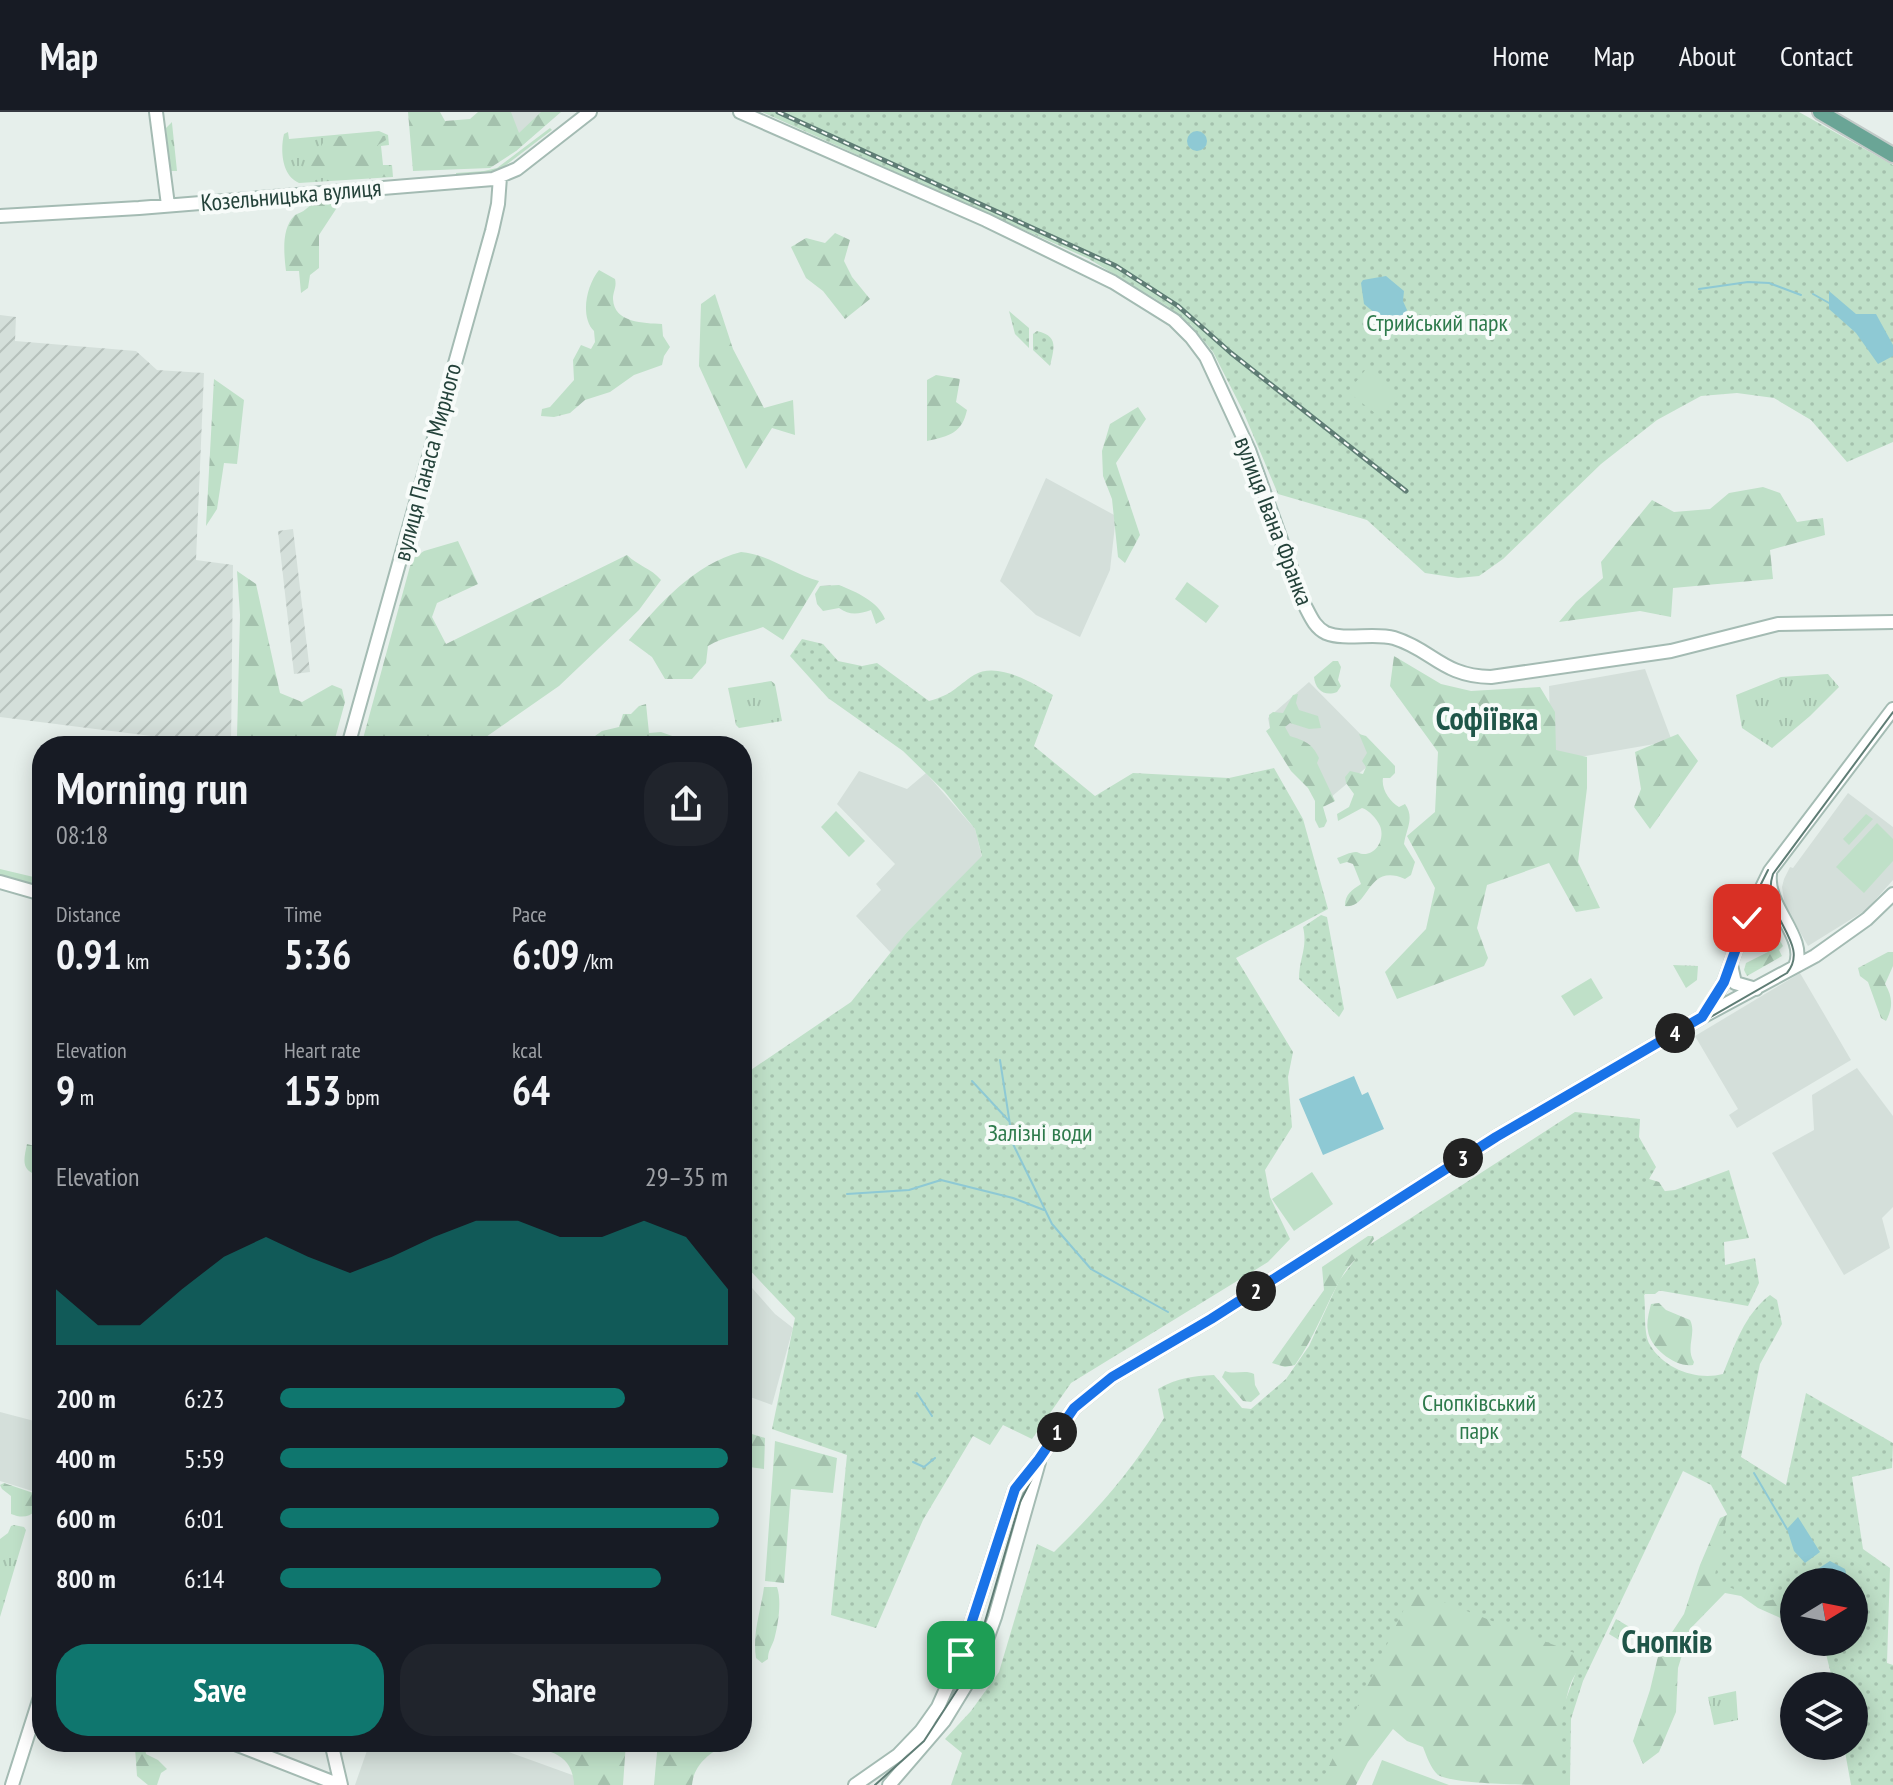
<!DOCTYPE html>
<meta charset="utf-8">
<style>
:root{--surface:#171b24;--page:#20242c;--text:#f1f3f6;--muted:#9ea1a6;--line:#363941;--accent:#0f766e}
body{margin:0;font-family:"PT Sans Narrow",sans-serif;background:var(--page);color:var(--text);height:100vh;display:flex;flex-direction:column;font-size:30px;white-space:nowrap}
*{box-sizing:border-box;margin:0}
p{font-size:26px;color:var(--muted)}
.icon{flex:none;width:44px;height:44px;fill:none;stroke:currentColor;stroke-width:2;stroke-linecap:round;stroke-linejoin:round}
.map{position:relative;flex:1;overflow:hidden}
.panel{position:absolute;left:32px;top:624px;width:720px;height:1016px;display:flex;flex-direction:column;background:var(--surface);border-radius:32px;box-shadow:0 4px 20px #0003}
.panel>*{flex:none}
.needle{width:52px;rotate:80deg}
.fabs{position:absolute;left:1780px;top:1456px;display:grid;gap:16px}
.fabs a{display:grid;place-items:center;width:88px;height:88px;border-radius:50%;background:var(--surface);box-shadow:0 4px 20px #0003;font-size:40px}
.pin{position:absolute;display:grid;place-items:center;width:68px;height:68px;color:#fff;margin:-34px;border-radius:16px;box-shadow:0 4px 12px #0006}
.km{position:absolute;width:40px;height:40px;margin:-20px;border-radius:50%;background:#222;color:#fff;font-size:22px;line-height:40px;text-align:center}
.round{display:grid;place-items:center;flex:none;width:84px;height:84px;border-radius:32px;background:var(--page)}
.head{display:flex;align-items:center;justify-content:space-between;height:136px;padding:0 24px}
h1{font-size:44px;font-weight:800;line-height:60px}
.figures{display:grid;grid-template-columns:repeat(3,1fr);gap:12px;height:136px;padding:8px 24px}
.figures div{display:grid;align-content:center}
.figures b{font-size:40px;font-weight:800}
.figures small{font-size:22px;font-weight:400}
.figures p{font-size:22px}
.chart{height:224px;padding:16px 24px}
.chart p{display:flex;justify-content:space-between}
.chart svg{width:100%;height:144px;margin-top:8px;fill:var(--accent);opacity:.7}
.action{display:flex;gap:16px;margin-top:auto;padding:16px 24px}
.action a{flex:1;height:92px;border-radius:32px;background:var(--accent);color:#fff;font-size:32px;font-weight:800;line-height:92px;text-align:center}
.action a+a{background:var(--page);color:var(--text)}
ul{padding:0 24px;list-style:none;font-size:26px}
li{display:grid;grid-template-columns:128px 96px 1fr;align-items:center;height:60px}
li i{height:20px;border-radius:10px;background:var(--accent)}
header{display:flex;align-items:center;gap:48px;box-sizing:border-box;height:112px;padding:0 40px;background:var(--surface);border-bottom:2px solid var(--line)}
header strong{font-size:38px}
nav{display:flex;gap:44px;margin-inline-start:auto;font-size:28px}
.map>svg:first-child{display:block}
.built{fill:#d4dfda}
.industrial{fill:url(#industrial-furrows)}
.grass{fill:url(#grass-tufts)}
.forest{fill:url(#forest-firs)}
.park{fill:url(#park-dots)}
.garden{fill:#bfe0c8}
.water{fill:#8ec9d4}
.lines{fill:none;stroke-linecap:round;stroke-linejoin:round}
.stream{stroke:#8ec9d4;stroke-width:2}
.secondary-casing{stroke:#a4bbb3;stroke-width:16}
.primary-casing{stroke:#c2cac8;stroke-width:18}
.secondary{stroke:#fff;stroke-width:12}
.primary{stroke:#6aa596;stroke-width:14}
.tram{stroke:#5f7d75;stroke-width:2}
.rail-casing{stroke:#5f7d75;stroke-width:5}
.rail{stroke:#f7fbf9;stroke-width:2;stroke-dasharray:6;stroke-linecap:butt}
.route-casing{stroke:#fff;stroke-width:16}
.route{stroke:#1a73e8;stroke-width:10}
.labels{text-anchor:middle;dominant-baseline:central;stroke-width:8;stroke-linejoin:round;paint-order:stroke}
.street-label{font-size:24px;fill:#24423a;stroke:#f7fbf9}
.park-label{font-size:24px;fill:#2d7a4b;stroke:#f7fbf9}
.district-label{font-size:32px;font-weight:bold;fill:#1f5548;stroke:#f7fbf9}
</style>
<header>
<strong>Map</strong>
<nav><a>Home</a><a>Map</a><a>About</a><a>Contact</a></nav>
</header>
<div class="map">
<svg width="1893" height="1673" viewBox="0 0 1893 1673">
<defs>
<pattern id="industrial-furrows" width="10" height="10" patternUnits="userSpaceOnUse" patternTransform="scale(2)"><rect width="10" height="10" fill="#d4dfda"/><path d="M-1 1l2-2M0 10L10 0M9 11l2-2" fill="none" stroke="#b6c1bc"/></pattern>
<pattern id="grass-tufts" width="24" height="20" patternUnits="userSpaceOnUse" patternTransform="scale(2)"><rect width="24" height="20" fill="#bfe0c8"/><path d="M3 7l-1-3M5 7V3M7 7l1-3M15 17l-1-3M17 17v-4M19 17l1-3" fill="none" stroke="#a4c1ad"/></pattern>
<pattern id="forest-firs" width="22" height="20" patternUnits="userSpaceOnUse" patternTransform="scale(2)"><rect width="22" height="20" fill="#bfe0c8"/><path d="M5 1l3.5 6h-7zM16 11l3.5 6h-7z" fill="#a4c1ad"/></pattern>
<pattern id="park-dots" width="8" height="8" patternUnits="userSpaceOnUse" patternTransform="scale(2)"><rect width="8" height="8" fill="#bfe0c8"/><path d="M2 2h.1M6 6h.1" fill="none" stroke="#a4c1ad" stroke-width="1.8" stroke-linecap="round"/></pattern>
</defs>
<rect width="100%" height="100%" fill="#e6efeb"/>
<!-- built -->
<path class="built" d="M499,0h61l-44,39z
M1046,366l70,38 -6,54 -30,67 -44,-22 -36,-34z
M1645,557l27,72 -121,21 -2,-76z
M1309,570l72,73 -57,48 -53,-70 -3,-15z
M859,659l48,18 19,-16 49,56 7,28 -75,75 -16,21 -35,-37 25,-26 -5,-6 19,-20 -58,-60z
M1848,681l45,34v53l-27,30 -58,36 -23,-40 -3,-19 2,-8 6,-12 3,1z
M1800,861l51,87 -114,68 -8,-13 9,-6 -43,-73z
M1857,956l36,48v91l-11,11 8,30 -46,27 -72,-122 42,-23 -2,-35z
M745,1168l30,34 18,14 -21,77 -30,-11v-109z
M0,1300l42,11v71l-42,-13z
M370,1630h111l94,34v9h-220z"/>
<!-- industrial -->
<path class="industrial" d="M0,203l16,2 -1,24 121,10 21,19 47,3 -8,187 37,5 -2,181 -231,-29z
M293,417l17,143 -16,2 -16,-143z"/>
<!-- grass -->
<path class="grass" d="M172,10v1l5,48h-7l-4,-43z
M550,16l2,2 -54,41 -42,5v-3l28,-2 13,-3z
M379,19l9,4 1,10 -8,1 2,19h9l1,12 -94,6c-17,-7 -19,-32 -15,-49l4,-2 1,7z
M1828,562l11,13 -29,29 -38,32 -30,-20 -6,-33 45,-18z
M771,569l4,3 7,37 -43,7 -3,-3 -8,-37z
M0,757l42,10v10l-42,-12z
M1673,853l25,1 -1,14 -11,8z
M14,1413l10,2 2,3 -26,87v-78l8,-6 3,-7z
M1736,1579l2,29 -24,5 -6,-28z"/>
<!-- forest -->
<path class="forest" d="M408,0h32l5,9 25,-2 8,-7h33l8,21 22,-21h20l-45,39 -26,17 -77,3z
M355,22l30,2 1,4 -8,5 3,22 8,1 -2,9 -34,-1 -14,-3 -9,6 -13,-2 -12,-19 5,-3 5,1 11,-18z
M325,81l14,3 1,7 -21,32v33l-9,7 -2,13 -7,5 -2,-22h-13c-2,-17 -5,-43 9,-56 3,-2 8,-3 11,-6 8,-6 10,-11 19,-16z
M835,121l15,7 -6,21 8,16 18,22 -25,20 -22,-28 -17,-13 -15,-31 15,-9 19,5z
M599,158l16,9c2,8 -2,12 -2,20 1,24 31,24 49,25l1,12 7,11 -6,9 -2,9 -28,10 -24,17 -25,8 -15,13 -16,4 -13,-1 1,-7 8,-2 24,-27 -1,-20 8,-15 10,4 4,-7 -1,-11c-14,-14 -8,-45 5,-61z
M715,182l18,55 31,59 29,-8 2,35 -23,-7 -26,41 -47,-103 2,-62z
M936,263l24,4 -4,23 11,8c-5,23 -17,26 -40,31v-61z
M214,267l30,21 -7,64 -13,-1 -7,46 -11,17z
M1138,295l8,12 -30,44 24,72 -15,28 -7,-6 -6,-58 -9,-23 -1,-25 8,-27z
M1763,375l17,6 17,29 26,-4 2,17 -55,15 3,29 -100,9 -2,29 -31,-6 -81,11 17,-20 27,-24 -2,-16 51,-62 22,12 36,-3 19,-16z
M458,429l20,43 -41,19 -5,14 14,27 181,-89c11,11 24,13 34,25l-22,30 -80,76 -86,60h-112l51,-187 12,-8z
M741,440c27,2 51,22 78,29l-36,59 -20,-13c-19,7 -38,9 -55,19l-2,17 -14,16h-27l-13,-22 -23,-17c30,-36 65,-76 112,-88z
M237,459l19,13 24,109 22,9 30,-17 10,4 3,13 -12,44h-62l-2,-6 -17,2 -15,-5 3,-122z
M839,473c17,7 39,16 46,34l-9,5 -5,-14c-12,4 -21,6 -32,-2l-16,3 -6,-7 -2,-10 5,-8z
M1394,544l47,28 30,7 69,-4 15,25 1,38 31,7v31l-9,74 22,46 -24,4 -27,-49 -62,22 -10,43 11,30 -4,8 -87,33 -12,-27 41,-43 9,-41 -28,-52 28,-24 3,-60 -48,-66z
M1333,549h5l3,6 -3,13 3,6 -4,6c-12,5 -22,-2 -23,-15z
M1298,582l-2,9 3,7 19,6 3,12 -12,1 -19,-6 -5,4 5,9c15,5 22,7 29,22l-2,5 18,38 -12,6 4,14 -3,6 -5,1 -4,-8v-19l-7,-13 -17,-17 -25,-40 4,-3 -1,-13 4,-3 10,1 10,-18z
M646,592l3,29 12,-1 14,5 -27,9h-67l21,-15 17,-4 4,-13h8l8,-8z
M1359,622l7,2 29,30v7l-5,5h-7c-2,11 7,24 16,29l6,-3c10,14 1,25 -1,40l11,18 -4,13 -6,4c-39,-17 -35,31 -60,27 0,-12 7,-16 16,-22l-8,-20 -6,-2 -7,2 -3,-6c6,-2 13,-6 19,-6 2,0 4,2 7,2 14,1 22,-16 17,-28 -3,-7 -11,-16 -18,-18l-24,13 -1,-7 12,-7 5,-13 -8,-11 -1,-6 5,-6 13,3 3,-7 -4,-6 5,-8z
M1678,622l20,27 -48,68 -16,-22 7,-18 -6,-37z
M1775,820l8,14 -4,4 3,6 -35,20 -3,-6 2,-7 22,-11v-15z
M1888,840h5v14l-8,18c8,13 8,24 1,37l-5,-3 -13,-36 -8,-6 -2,-8z
M1632,1025l21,30 -4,12 10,3 7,11 -6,97 -5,4h-10l-4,6 -1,37 24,30 45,13 -131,290c-21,30 -13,79 -14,115 -28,0 -108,0 -126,-10 -8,-8 -11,-18 -15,-28l-16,-6 -14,-12 -25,33 -12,23h-91z
M27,1032l15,4v29c-21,-6 -19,-14 -15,-33z
M1368,1124h5l1,3c-8,13 -22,21 -30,34 -18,30 -29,64 -49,92l-10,2 -13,-4 52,-73 -2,-23z
M1659,1191l7,7 24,10c7,14 -5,27 4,42l-1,3c-17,3 -43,-17 -45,-34 -2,-8 1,-19 3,-27z
M1225,1259c10,4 20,-2 29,3l1,11 5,9 -9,8 -8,-1 -21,-24z
M742,1319l23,7 -1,31 -22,-3z
M775,1329l62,17 -4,35 -42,-4 -7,94 -19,-2z
M4,1371l38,13c-4,17 -14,25 -31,18v-18l-9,-7 -2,-4z
M1739,1398l55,84v30l-36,-16 -17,-12 -16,-3 -35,36 -12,39 -2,44 -17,40 -16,12 -10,-23 17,-51 9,-38 25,-38 16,-49 20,-47z
M764,1475h13c5,14 1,39 -3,53 -3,8 -6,11 -6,19l-6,4 -6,-5c-4,-25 5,-47 8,-71z
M125,1630h19l2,12 12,6 9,9 -6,4 -4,12h-9l-11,-9 -2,-28z
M519,1630h107l-3,43h-49c-1,-33 -29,-36 -55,-40z
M658,1630l22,2 2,-2h49c-19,9 -37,21 -39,43h-38z"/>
<!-- park -->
<path class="park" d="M762,0h1037l94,53v277l-46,20 -36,-42 -37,-22 -37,-5 -36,3 -44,24 -56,44 -98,95 -24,17 -21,2 -33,-5 -58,-53 -89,-26 -35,-83 -30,-59 -22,-27 -24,-19 -78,-47z
M1009,199l20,17v20l-14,-14z
M1037,219c22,5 17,17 13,35l-17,-16v-16z
M802,527l21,5 15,17 24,5 15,-3 52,38c25,-7 25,-13 45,-26 23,-14 59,8 79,20l-19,51 61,50 38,-23 96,5 45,-10 29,51 25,90 -92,49 57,94 -5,25 4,50 -27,43 5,27 20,42 -22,23 -197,121 -39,56 -29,-14 -13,20 -17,-9 -50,84 -47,108 -45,-13 16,-160 -75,-26 23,-111 -53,-56v-186l109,-74 56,-70 75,-76 -7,-27 -31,-38 -41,-40 -75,-53 -38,-42z
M1321,803l6,2 17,92 -5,8 -40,-38c0,-21 9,-31 4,-52z
M1575,1000l65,7 -1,18 17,30 -7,12 -1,14 27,-3 54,-20 20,68 -25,4 1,23 30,-7 4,25 -11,23 -103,-18 -1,6c2,14 -1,40 6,51 14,24 47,36 73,29 12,-29 21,-59 47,-79l7,5 5,24 -22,40 -19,93 45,28 20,-92 87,50 -1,25 -40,9 11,72 27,19 -3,95 6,2v120h-42l-7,-39h10v-60h-20l-11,-44h31v-60h-60v26l-10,-11 -22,5 -48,-22 13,-66 -16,-29 -28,-14 -100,210 -12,38 -1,66h-9l1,-75 20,-54 -169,-66 -93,195h-369l11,-32 -17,-14 26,-28 28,-39 38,-128 17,8c46,-45 76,-79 110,-134l-6,-29c19,-11 35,-13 56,-14l28,33 9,1 35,-30 23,-33 30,-65 24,-32z
M1616,1507l17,10 -9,14 -15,-9z"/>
<!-- garden -->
<path class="garden" d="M1366,257l32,26 -18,22 -32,-25z
M1187,470l32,24 -13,17 -31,-24z
M836,699l29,30 -16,16 -28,-30z
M1866,702l7,5 -24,26 -6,-6z
M1877,711l16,16v22l-29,32 -28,-26z
M1591,866l12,20 -29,18 -13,-20z
M1312,1060l21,32 -39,27 -22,-32z
M1382,1648l67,25h-77z"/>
<!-- water -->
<path class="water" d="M1187 29a10 10 0 1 1 20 0a10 10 0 1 1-20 0Z
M1386,164l18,15 -1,10 4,9 -3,6 -22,3 -18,-15 -3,-21 2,-3z
M1829,179l27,23h20l17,31v11l-15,8 -22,-31 -27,-24z
M1354,964l8,19 6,-3 16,37 -61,26 -24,-56z
M1798,1405l22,35 -15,11 -11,-12 -7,-22z
M1830,1449l15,8 3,13h-34l-4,-8z"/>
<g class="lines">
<!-- stream -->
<path class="stream" d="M1699,177l49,-7 21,1 32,12
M1813,182l16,9
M1000,948l13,84 39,80 39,45 77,43
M972,969l37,40
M847,1082l62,-4 32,-10 72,18 31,12
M917,1281l15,23
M913,1350l11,5 11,-9
M1754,1361l33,56"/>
<defs>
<path id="secondary" d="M156,0l12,93
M740,0l246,108 127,62 61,38 17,17 15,20 43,93 55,154c6,11 10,23 22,29 20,8 47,-1 68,5 39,12 48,38 97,39l180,-26 107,-27 115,-2
M0,104l139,-8 354,-29 24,-10 73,-57
M348,634l144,-515 6,-27 2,-27
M1770,762c-4,33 38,64 25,92
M0,770l42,12
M1748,804l22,-2 12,4
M1731,853l4,18 21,6
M1704,903l20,-33 23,-64 23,-47 123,-162
M230,1630l110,43
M331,1630l10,43
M12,1673l30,-94
M855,1673l43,-30 23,-24 17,-24 23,-52 54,-166 24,-30 35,-51 38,-31 99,-58 285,-182 206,-120 113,-61 52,-37 26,-25
M889,1673l55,-64 33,-54 18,-50 44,-155"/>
<path id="primary" d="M1820,0l73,43"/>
</defs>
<!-- secondary casing -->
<use href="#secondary" class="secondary-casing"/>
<!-- primary casing -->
<use href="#primary" class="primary-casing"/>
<!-- secondary -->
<use href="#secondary" class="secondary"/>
<!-- primary -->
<use href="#primary" class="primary"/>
<!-- tram -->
<path class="tram" d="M1694,907l14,-13 7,-12 31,-80 22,-44
M875,1673l49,-44 35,-54 20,-45 41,-140 21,-41 35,-52 37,-30 100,-58 284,-181 290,-167c25,-30 -28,-58 -14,-99l120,-162"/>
<defs>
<path id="rail" d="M778,0l338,154 62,40 53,47 175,138"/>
</defs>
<!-- rail casing -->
<use href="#rail" class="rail-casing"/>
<!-- rail -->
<use href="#rail" class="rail"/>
</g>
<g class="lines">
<defs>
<path id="route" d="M961,1543l54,-166 24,-30 35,-51 38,-31 99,-58 285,-182 206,-120 22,-35 23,-64"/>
</defs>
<!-- route casing -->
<use href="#route" class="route-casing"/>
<!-- route -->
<use href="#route" class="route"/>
</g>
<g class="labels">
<!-- street labels -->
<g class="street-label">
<text transform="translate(291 83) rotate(-5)">Козельницька вулиця</text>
<text transform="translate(427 350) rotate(-75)">вулиця Панаса Мирного</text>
<text transform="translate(1274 409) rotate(69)">вулиця Івана Франка</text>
</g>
<!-- park labels -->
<g class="park-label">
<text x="1437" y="210">Стрийський парк</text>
<text x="1040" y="1020">Залізні води</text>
<text x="1479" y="1290">Снопківський<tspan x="1479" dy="28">парк</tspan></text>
</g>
<!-- district labels -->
<g class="district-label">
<text x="1487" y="606">Софіївка</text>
<text x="1667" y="1529">Снопків</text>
</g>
</g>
</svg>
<div class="fabs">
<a><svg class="needle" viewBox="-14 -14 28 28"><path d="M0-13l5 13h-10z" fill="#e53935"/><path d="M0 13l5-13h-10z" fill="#9ea1a6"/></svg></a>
<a><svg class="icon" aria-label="layers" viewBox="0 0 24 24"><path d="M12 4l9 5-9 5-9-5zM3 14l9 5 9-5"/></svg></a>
</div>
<div class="pin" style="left:961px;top:1543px;background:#1e9e55"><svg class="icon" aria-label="arrive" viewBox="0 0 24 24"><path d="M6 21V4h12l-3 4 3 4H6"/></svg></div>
<div class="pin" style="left:1747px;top:806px;background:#d93025"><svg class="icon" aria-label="check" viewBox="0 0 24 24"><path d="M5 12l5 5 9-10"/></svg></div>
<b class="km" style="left:1057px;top:1320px">1</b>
<b class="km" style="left:1256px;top:1179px">2</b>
<b class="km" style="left:1463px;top:1046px">3</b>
<b class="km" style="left:1675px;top:921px">4</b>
<section class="panel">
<div class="head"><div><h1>Morning run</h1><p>08:18</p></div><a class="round"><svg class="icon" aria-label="share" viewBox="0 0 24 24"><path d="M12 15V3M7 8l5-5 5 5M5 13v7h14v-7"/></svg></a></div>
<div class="figures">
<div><p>Distance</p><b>0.91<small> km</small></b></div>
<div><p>Time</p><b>5:36</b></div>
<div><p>Pace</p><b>6:09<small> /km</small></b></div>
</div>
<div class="figures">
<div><p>Elevation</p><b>9<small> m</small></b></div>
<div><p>Heart rate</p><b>153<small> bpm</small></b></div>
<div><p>kcal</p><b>64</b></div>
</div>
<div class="chart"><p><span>Elevation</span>29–35 m</p>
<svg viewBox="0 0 160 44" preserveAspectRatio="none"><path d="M0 44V27L10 38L20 38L30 27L40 17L50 11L60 17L70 22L80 17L90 11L100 6L110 6L120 11L130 11L140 6L150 11L160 27V44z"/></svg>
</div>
<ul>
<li><b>200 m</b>6:23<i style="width:77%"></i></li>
<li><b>400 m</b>5:59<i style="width:100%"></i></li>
<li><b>600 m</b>6:01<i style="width:98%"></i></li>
<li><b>800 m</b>6:14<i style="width:85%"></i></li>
</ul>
<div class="action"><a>Save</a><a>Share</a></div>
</section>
</div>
